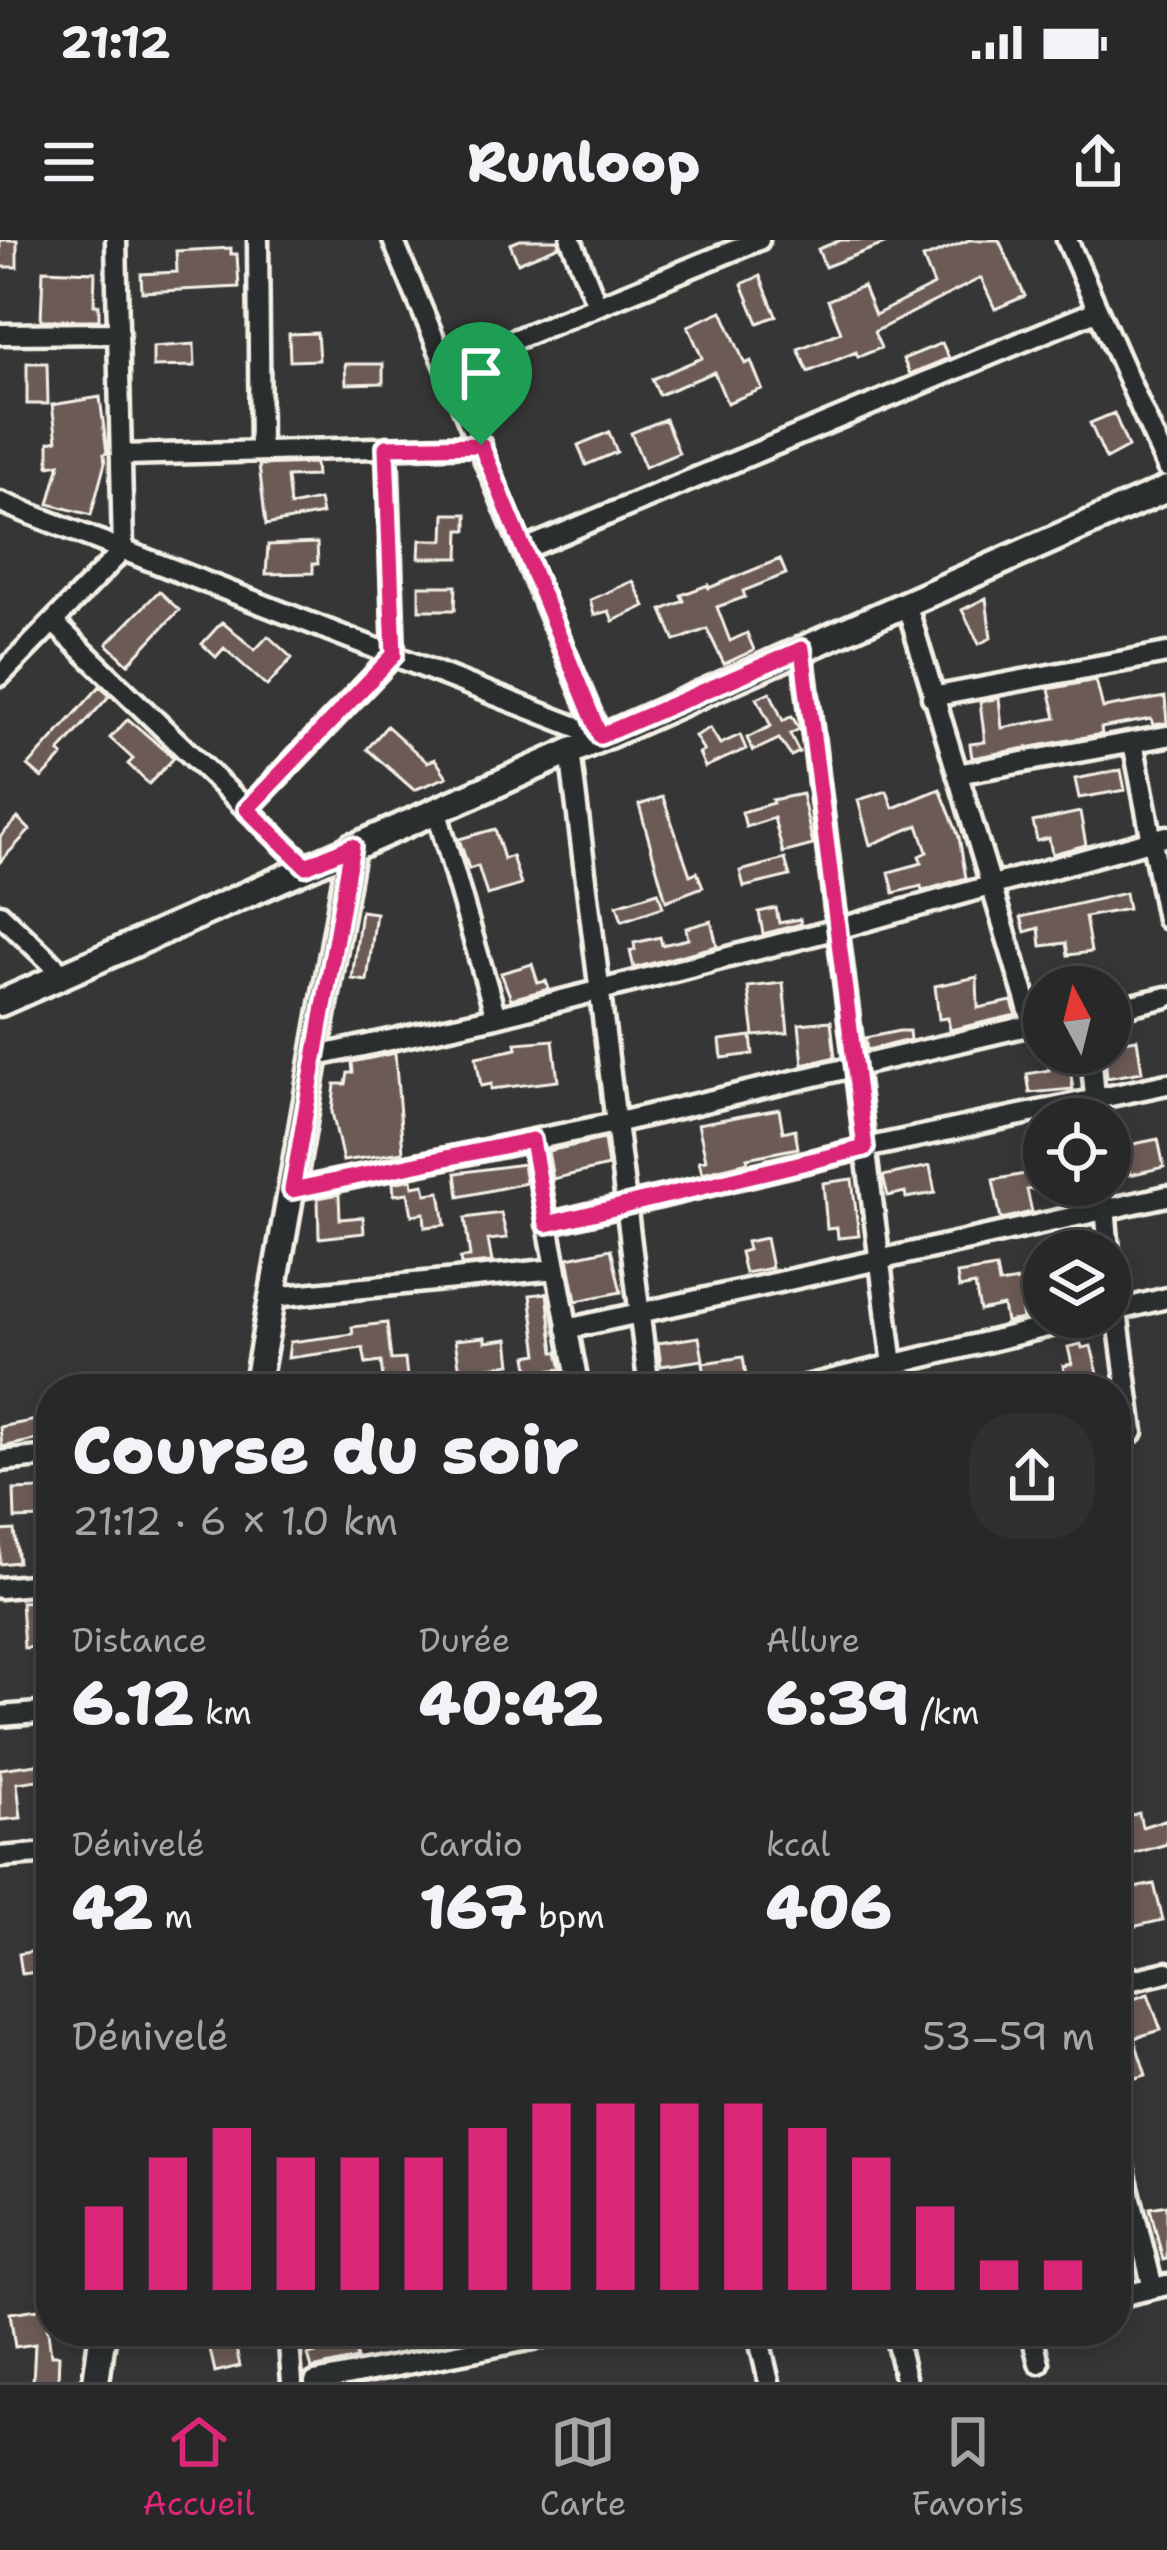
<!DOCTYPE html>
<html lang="fr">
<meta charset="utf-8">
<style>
:root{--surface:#292828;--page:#313030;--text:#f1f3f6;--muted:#a5a6a8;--line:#454445;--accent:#db2777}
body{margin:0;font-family:"Shantell Sans",sans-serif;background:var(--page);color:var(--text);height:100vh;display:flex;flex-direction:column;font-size:45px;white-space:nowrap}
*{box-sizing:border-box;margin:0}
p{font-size:39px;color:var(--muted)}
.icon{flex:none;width:66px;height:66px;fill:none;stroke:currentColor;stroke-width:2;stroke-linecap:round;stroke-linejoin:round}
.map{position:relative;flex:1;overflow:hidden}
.details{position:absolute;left:36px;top:1134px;width:1095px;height:972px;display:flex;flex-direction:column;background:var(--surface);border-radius:48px;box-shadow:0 6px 18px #0003,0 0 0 3px var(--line)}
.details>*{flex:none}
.needle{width:78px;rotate:353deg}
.controls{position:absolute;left:1023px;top:726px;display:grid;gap:24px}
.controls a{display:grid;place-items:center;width:108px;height:108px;border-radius:50%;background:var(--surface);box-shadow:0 6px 18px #0003,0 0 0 3px var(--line);font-size:60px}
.pin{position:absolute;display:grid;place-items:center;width:102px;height:102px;color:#fff;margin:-123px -51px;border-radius:50% 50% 50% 0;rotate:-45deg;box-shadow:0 0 12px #0007}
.pin .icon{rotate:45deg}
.round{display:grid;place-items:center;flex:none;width:126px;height:126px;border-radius:48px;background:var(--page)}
.head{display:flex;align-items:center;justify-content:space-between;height:204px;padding:0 36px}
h1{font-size:66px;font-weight:800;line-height:90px}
.figures{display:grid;grid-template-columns:repeat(3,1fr);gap:18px;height:204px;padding:12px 36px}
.figures div{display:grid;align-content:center}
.figures b{font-size:60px;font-weight:800}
.figures small{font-size:33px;font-weight:400}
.figures p{font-size:33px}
.chart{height:336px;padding:24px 36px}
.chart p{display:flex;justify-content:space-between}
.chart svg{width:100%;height:216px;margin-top:12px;stroke:var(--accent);stroke-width:6}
.status{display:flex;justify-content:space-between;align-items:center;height:84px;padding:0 60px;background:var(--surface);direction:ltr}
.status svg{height:33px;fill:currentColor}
header{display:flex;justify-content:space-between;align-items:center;height:156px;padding:0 36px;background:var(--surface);font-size:54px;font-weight:800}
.menu{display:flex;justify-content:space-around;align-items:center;height:168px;border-top:3px solid var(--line);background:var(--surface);font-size:33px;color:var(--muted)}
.menu a{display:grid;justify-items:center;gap:6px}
.menu .active{color:var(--accent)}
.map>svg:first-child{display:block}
.building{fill:#6c5a57;stroke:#f4f1e8;stroke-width:3}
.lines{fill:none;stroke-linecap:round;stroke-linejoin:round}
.street-casing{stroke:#f4f1e8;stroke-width:27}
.secondary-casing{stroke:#f4f1e8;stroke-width:33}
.street{stroke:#2a2d2e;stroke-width:18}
.secondary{stroke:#2a2d2e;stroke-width:24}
.route-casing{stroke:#fff;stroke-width:24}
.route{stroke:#db2777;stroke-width:15}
</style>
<div class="status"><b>21:12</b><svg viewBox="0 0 49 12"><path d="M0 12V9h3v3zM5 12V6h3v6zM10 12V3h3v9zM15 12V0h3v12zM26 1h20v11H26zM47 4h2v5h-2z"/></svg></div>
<header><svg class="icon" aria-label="menu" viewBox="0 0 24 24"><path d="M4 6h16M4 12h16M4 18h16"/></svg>Runloop<svg class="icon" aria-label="share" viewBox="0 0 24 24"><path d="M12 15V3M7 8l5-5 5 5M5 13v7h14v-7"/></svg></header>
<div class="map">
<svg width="1167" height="2142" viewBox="0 0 1167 2142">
<rect width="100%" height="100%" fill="#373636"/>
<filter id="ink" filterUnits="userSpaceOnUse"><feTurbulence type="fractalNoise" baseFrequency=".00833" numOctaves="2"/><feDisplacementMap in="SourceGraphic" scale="24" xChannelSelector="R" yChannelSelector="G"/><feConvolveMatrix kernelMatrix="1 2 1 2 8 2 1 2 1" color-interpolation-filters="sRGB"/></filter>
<g filter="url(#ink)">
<!-- building -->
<path class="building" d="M0,0h17v27h-17z
M520,0h38l1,6 -41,17 -8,-19z
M841,0h51v1l-67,26 -7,-18z
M969,0h30l26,56 -30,13 -14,-31 -107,54 7,16 -23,9 -2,-5 -48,20 -10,-23 43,-17 -13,-32 35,-14 12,29 59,-30 -11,-27z
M231,8v6h6l2,33 -97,5 -1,-18 36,-2 -1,-21z
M43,30l52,2 -1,33h5v15h-58z
M760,36l16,40 -18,7 -16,-39z
M722,71l23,53 6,-3 11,28 -35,14 -13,-31 -55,23 -7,-16 50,-21 -14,-32z
M317,93l2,27 -29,1 -1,-27z
M942,103l7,15 -39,16 -7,-15z
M194,104l1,22 -42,1v-20z
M27,123h20l1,41h-21z
M345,124h38v19l-37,1z
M100,157l7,56 -3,1 1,9 -14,52 -42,-11 11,-40 -11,2v-24l8,-2 -5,-35z
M1114,173l14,34 -22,12 -16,-36z
M665,179l14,34 -34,14 -14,-34z
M609,192l8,20 -31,13 -8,-20z
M315,223l1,13 -29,1 3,29 29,-6 3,14 -56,11 -7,-60z
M445,274h22v16h-7l-1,28h-40l1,-18h24z
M317,303l1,21h-5v9l-47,1 2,-29z
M780,319l6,15 -43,17 2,6 -28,10 13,34 17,-8 7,17 -30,14 -17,-35 -32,12 -13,-31 22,-9 -3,-6 27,-10 1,3z
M633,341l12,25 -32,15 -4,-10 -15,4 -4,-15z
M419,346h37l-1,24h-36z
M159,351l20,19 -51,54 -21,-20z
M986,358l5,40 -12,6 -17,-34z
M222,382l33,28 13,-14 24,22 -25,28 -43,-38 -8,9 -14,-13z
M1096,440l7,28 62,-11 2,26 -14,2 -2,-6 -50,9 1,6 -130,24 -2,-14 15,-2 -5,-40 19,-4 3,30 54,-10 -7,-29z
M100,446l10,9 -51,57 4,4 -21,22 -14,-12z
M770,452l13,29 9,-5 7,13 -9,5 9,18 -8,4 -12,-17 -26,12 -6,-13 24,-12 -14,-28z
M128,479l46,39 -25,26 -21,-20 5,-5 -23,-21z
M387,486l40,36 8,-3 12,18 -33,13 -47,-41z
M710,488l10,16 20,-9 6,14 -41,18 -6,-14 5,-2 -9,-15z
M1121,530l4,20 -46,8 -4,-19z
M940,549l19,48 7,41 -44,13 -1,-5 -27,7 -5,-21 33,-9 -3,-7 8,-4 -9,-27 -48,20 -12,-45 29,-9 6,17z
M802,554l11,51 -30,8 -9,-35 -28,9 -4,-15 31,-9 -1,-3z
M663,557l27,78 7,-3 6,15 -37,14 -27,-96z
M1080,572l6,33 -34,9 -3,-16 -12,3 -4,-19z
M18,578l12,12 -30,32v-25z
M495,589l9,30 8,-3 9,29 -34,10 -9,-29 -9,3 -10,-30z
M785,619l5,17 -46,11 -4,-16z
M658,652l5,15 -41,14 -5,-16z
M1125,653l3,16 -43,8 6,35 -23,3 -2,-12 -25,3 -2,-18 -14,4 -4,-15z
M776,668l3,15 21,-4 1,5 -38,10 -4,-22z
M361,671l15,2 -9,68 -15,-2z
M711,681l6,25 -83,22 -4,-17 5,-1 -1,-7 26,-6 2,8 26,-6 -2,-11z
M532,724l6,19 8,-2 3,8 -38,10 -10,-26z
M977,737l1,31 34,-7 4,14 -66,15 -2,-12 -9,1 -4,-33z
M783,743l5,50 -34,3 -6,-49z
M831,781l4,36 -32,8 -4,-41z
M899,791h10l1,9 -43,10 -2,-12z
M751,796l2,18 -31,4 -2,-18z
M1137,799l5,33 -35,6 -2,-25h5v-10z
M553,800l5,41 -67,8v-5l-10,2 -5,-29 41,-8 -1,-6z
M395,813l8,99 -60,9 -11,-49 3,-28h11l2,-11h5l-1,-11z
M1068,814l5,35 -43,4 -3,-19 22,-4 -2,-13z
M779,869l4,23 12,-3 3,19 -51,10 1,4 -46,11 -3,-12 7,-1 -8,-36z
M604,899l4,27 -55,13 -5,-28z
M1158,899l6,28 -34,8 -6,-29z
M523,924l3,19 -67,14 -3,-24z
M930,926l5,27 -29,5 -1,-6 -17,4 -5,-20z
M1030,933l3,16 -6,1 5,22 -31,7 -8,-39z
M412,939l1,7 11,-2 2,10 14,-2 5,33 -20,2 -1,-14 -12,2 -4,-22 -14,2 -1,-12z
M852,939l7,57 -21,2 -1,-10 -10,1 -4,-46z
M339,954l1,25 23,-2 1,16 -45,5 -1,-40z
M501,973l6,25 -19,2 4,22 -31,3 -1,-7 10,-1 -5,-39z
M766,998l6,30 -27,5 -5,-21 8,-2 -2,-8z
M611,1009l10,43 -45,9 -8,-43z
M996,1028l3,16 45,-7v17l-24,4 3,21 -17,3 -3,-16 -23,5 -5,-26 -16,3 -2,-14z
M547,1053l7,59h4l4,17 -32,4 -3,-17 11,-2 -8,-59z
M387,1083l4,37 14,-1 3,26 -24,2 -3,-25 -15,2 -3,-16 -75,10 2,-16 63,-8 -1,-7z
M485,1097v5l23,-3 3,25 -51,7 -5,-31z
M699,1097l4,23 -42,6 -3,-23z
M1081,1104l1,4 9,-2 8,32 -31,8 -5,-20 9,-2 -4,-17z
M743,1117l5,32h-41l-4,-26z
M36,1180l4,19 -38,8 -2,-20z
M41,1249l1,29 -27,1 -1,-29z
M14,1290l4,32 -18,2v-33z
M51,1360v46l-27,2 -3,-46z
M51,1522v16l-34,5 4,35 -21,2v-51z
M1139,1573l3,14 25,-8v25l-42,12 -9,-37z
M1154,1644l9,36 -35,8 -9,-37z
M41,1710l3,21 -22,3 -3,-20z
M1148,1754l13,36 -27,8 12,37 -26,8 -4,-13v-65z
M1167,1965v54l-4,1 -13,-52z
M45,2068l6,47h8l-1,27h-25l2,-38 -20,3 -5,-34z
M206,2091h26l8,35 -25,6z
M353,2104l4,15 -45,10 -4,-14z"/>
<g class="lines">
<defs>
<path id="street" d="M258,0l2,211
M393,0l207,496
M571,0l26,65
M1067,0l100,227
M0,94l119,-1
M447,127l312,-127
M123,215l358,-10
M0,262l600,234
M525,309l573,-239
M906,363l127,421
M53,382l253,244
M802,409l91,716
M0,436l123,-126 -7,-310
M932,457l235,-44
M1133,502l34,177
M570,511l79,638
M957,534l210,-38
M247,569l147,-154 -7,-208
M436,569l60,208
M0,674l64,61
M1110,770l57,-13
M1091,813l6,66
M317,816l179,-39 341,-88 330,-93
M532,900l47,249
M1103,945l6,66
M292,950l323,-67 429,-101
M547,984l318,-76 302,-64
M1110,1019l23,173
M273,1057l283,-28
M1110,1072l57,-14
M567,1089l600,-133
M509,1149l69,-5
M793,1149l295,-72
M0,1221l51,-5
M0,1348l51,-5
M0,1476l51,-4
M0,1617l51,-4
M1116,1744l51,-12
M1116,1898l37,150
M1116,2057l51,-12
M288,2091l4,51
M757,2091l12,51
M894,2091l12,51
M1031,2091l8,32
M315,2142l259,-51"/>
<path id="secondary" d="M0,763l1167,-514
M256,1149l96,-543
M96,2142l7,-51"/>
</defs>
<!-- street casing -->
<use href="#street" class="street-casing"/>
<!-- secondary casing -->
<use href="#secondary" class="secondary-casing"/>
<!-- street -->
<use href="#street" class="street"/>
<!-- secondary -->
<use href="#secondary" class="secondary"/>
</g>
</g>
<g class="lines" filter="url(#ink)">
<defs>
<path id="route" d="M481,205l119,291 202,-87 63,499 -318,76 -15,-84 -240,50 60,-344 -46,20 -59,-57 147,-154 -8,-208z"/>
</defs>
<!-- route casing -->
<use href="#route" class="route-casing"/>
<!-- route -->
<use href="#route" class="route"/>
</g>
</svg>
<div class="controls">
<a><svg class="needle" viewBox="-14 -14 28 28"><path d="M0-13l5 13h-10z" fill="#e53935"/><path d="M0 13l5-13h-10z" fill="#a5a6a8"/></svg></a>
<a><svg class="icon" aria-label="locate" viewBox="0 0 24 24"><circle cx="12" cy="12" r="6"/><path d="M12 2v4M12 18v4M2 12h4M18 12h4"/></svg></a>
<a><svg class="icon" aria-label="layers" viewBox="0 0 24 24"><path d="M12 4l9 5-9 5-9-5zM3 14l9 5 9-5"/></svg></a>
</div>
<div class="pin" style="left:481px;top:205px;background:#1e9e55"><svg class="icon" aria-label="arrive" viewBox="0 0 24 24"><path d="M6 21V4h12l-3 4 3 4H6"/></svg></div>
<section class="details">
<div class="head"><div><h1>Course du soir</h1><p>21:12 · 6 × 1.0 km</p></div><a class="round"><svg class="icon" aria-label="share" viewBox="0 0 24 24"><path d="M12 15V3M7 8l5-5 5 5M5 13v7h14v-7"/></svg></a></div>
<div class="figures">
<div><p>Distance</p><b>6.12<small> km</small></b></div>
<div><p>Durée</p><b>40:42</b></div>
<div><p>Allure</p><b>6:39<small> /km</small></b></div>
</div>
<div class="figures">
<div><p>Dénivelé</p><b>42<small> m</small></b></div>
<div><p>Cardio</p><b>167<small> bpm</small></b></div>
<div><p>kcal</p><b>406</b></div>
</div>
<div class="chart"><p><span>Dénivelé</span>53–59 m</p>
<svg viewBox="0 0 160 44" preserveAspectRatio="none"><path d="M5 44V27M15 44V17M25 44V11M35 44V17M45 44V17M55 44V17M65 44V11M75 44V6M85 44V6M95 44V6M105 44V6M115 44V11M125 44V17M135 44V27M145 44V38M155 44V38"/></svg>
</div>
</section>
</div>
<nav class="menu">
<a class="active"><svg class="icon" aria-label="home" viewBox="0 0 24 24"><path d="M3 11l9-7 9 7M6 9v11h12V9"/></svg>Accueil</a>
<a><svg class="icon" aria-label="map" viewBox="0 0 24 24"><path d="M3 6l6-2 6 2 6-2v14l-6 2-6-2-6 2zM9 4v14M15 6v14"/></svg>Carte</a>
<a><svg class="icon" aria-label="saved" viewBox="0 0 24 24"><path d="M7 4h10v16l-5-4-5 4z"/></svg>Favoris</a>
</nav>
